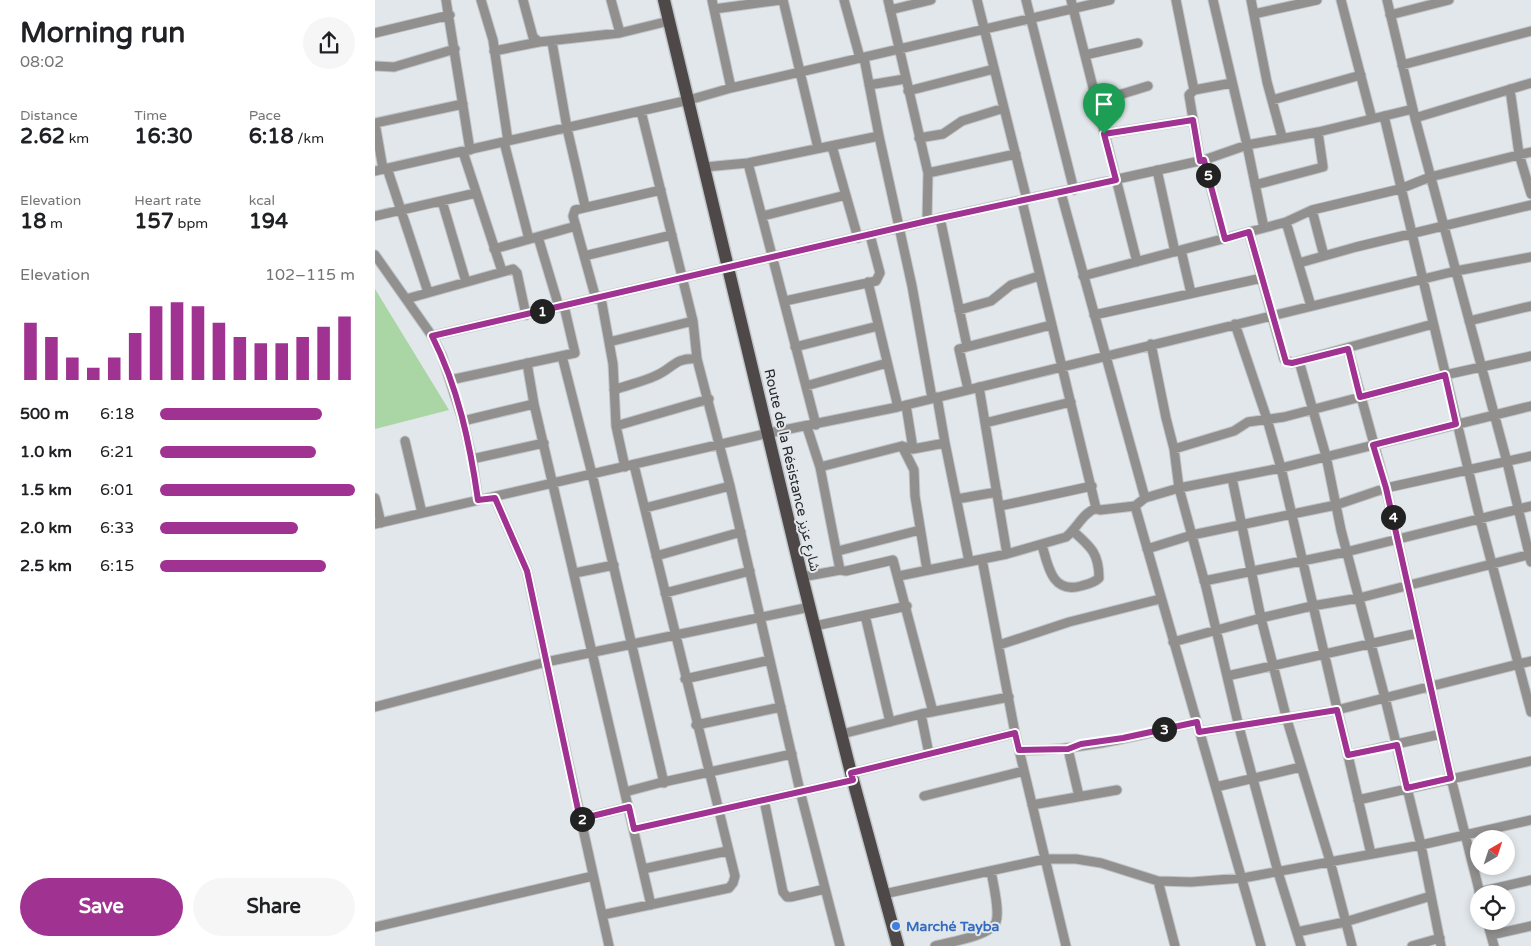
<!DOCTYPE html>
<meta charset="utf-8">
<style>
:root{--surface:#fff;--page:#f6f6f6;--text:#202124;--muted:#757577;--accent:#a03292}
body{margin:0;font-family:"Varela Round","Noto Sans Arabic",sans-serif;background:var(--page);color:var(--text);height:100vh;display:flex;flex-direction:column;font-size:19px;white-space:nowrap}
*{box-sizing:border-box;margin:0}
p{font-size:16px;color:var(--muted)}
.icon{flex:none;width:28px;height:28px;fill:none;stroke:currentColor;stroke-width:2;stroke-linecap:round;stroke-linejoin:round}
.map{position:relative;flex:1;overflow:hidden}
.panel{display:flex;flex-direction:column;background:var(--surface);width:375px}
.panel>*{flex:none}
.needle{width:32px;rotate:39deg}
.controls{position:absolute;left:1095px;top:830px;display:grid;gap:10px}
.controls a{display:grid;place-items:center;width:45px;height:45px;border-radius:50%;background:var(--surface);box-shadow:0 2px 8px #0003;font-size:25px}
.pin{position:absolute;display:grid;place-items:center;width:42px;height:42px;color:#fff;margin:-51px -21px;border-radius:50% 50% 50% 0;rotate:-45deg;box-shadow:0 0 5px #0007}
.pin .icon{rotate:45deg}
.km{position:absolute;width:25px;height:25px;margin:-12px;border-radius:50%;background:#222;color:#fff;font-size:14px;line-height:25px;text-align:center}
.round{display:grid;place-items:center;flex:none;width:52px;height:52px;border-radius:26px;background:var(--page)}
.overview{display:flex;align-items:center;justify-content:space-between;height:85px;padding:0 20px}
h1{font-size:28px;font-weight:800;line-height:38px}
.figures{display:grid;grid-template-columns:repeat(3,1fr);gap:8px;height:85px;padding:5px 20px}
.figures div{display:grid;align-content:center}
.figures b{font-size:21px;font-weight:800}
.figures small{font-size:14px;font-weight:400}
.figures p{font-size:14px}
.chart{height:140px;padding:10px 20px}
.chart p{display:flex;justify-content:space-between}
.chart svg{width:100%;height:90px;margin-top:5px;stroke:var(--accent);stroke-width:6}
.cta{display:flex;gap:10px;margin-top:auto;padding:10px 20px}
.cta a{flex:1;height:58px;border-radius:30px;background:var(--accent);color:#fff;font-size:20px;font-weight:800;line-height:58px;text-align:center}
.cta a+a{background:var(--page);color:var(--text)}
ul{padding:0 20px;list-style:none;font-size:16px}
li{display:grid;grid-template-columns:80px 60px 1fr;align-items:center;height:38px}
li i{height:12px;border-radius:6px;background:var(--accent)}
main{display:flex;flex:1;min-height:0}
.map>svg:first-child{display:block}
.green{fill:#aad5a4}
.lines{fill:none;stroke-linecap:round;stroke-linejoin:round}
.minor-casing{stroke:#c0c5c8;stroke-width:11}
.primary-casing{stroke:#c0c5c8;stroke-width:15}
.minor{stroke:#928f8f;stroke-width:9}
.primary{stroke:#4e4948;stroke-width:12}
.route-casing{stroke:#fff;stroke-width:10}
.route{stroke:#a03292;stroke-width:6}
.shop-dot{fill:#3f7fe0;stroke:#e2e7eb;stroke-width:2}
.labels{text-anchor:middle;dominant-baseline:central;stroke-width:4;stroke-linejoin:round;paint-order:stroke}
.street-label{font-size:14px;fill:#26282a;stroke:#e2e7eb}
.shop-label{font-size:14px;font-weight:bold;fill:#366cbe;stroke:#e2e7eb;text-anchor:start}
</style>
<main>
<section class="panel">
<div class="overview"><div><h1>Morning run</h1><p>08:02</p></div><a class="round"><svg class="icon" aria-label="share" viewBox="0 0 24 24"><path d="M12 15V3M7 8l5-5 5 5M5 13v7h14v-7"/></svg></a></div>
<div class="figures">
<div><p>Distance</p><b>2.62<small> km</small></b></div>
<div><p>Time</p><b>16:30</b></div>
<div><p>Pace</p><b>6:18<small> /km</small></b></div>
</div>
<div class="figures">
<div><p>Elevation</p><b>18<small> m</small></b></div>
<div><p>Heart rate</p><b>157<small> bpm</small></b></div>
<div><p>kcal</p><b>194</b></div>
</div>
<div class="chart"><p><span>Elevation</span>102–115 m</p>
<svg viewBox="0 0 160 44" preserveAspectRatio="none"><path d="M5 44V16M15 44V23M25 44V33M35 44V38M45 44V33M55 44V21M65 44V8M75 44V6M85 44V8M95 44V16M105 44V23M115 44V26M125 44V26M135 44V23M145 44V18M155 44V13"/></svg>
</div>
<ul>
<li><b>500 m</b>6:18<i style="width:83%"></i></li>
<li><b>1.0 km</b>6:21<i style="width:80%"></i></li>
<li><b>1.5 km</b>6:01<i style="width:100%"></i></li>
<li><b>2.0 km</b>6:33<i style="width:71%"></i></li>
<li><b>2.5 km</b>6:15<i style="width:85%"></i></li>
</ul>
<div class="cta"><a>Save</a><a>Share</a></div>
</section>
<div class="map">
<svg width="1156" height="946" viewBox="0 0 1156 946">
<rect width="100%" height="100%" fill="#e2e7eb"/>
<!-- green -->
<path class="green" d="M0,289l74,121 -74,19z"/>
<g class="lines">
<defs>
<path id="minor" d="M71,0l24,150
M106,0l12,40 15,101
M148,0l10,37 6,5 81,-9 49,-12
M236,0l9,33
M337,0l19,88
M408,0l35,148
M469,0l16,58
M513,0l40,173 -1,48
M602,0l50,200
M651,0l48,190
M696,0l66,262
M801,0l18,90
M838,0l34,145 17,83
M876,0l16,82 15,55
M966,0l31,119
M1012,0l28,118 116,-35
M339,9l67,-9
M515,10l41,-10
M879,14l63,-14
M1015,15l59,-15
M0,33l75,-18
M177,42l15,86 18,78
M119,51l45,-9
M710,55l53,-12
M489,58l15,78 33,150 20,112
M1027,65l129,-34
M0,66l19,1 61,-18
M494,85l36,-6
M1135,89l9,65 12,40
M533,91l86,-22
M897,100l89,-25
M721,102l52,-16
M266,111l52,210 4,38 33,127 70,305 40,155
M1009,116l96,403 51,193
M1040,118l92,344 24,100
M729,134l88,-14
M544,138l24,-4 19,-13 42,-13
M129,142l25,97
M457,146l26,92
M88,152l39,119
M829,160l20,79
M825,161l-11,-66 5,-5 38,-7
M373,163l68,262
M330,167l43,-4 131,-27
M12,168l41,124
M8,169l-8,-46 88,-19
M782,170l18,82
M0,171l314,-71 42,-12 379,-88
M553,173l88,-19
M880,185l68,-18 -5,-35
M686,193l84,305
M67,201l24,81
M647,201l74,307
M937,210l12,46
M0,216l101,-23
M388,216l83,-21
M565,218l27,128
M911,222l25,84
M874,232l35,127 8,4 141,-39
M163,237l21,70
M119,249l82,-23
M806,250l10,43
M0,255l57,81 10,20 21,65 9,38 6,41
M209,256l88,-21
M924,263l57,-16 175,-42
M708,276l181,-48 22,-6 26,-12 88,-21 30,-12 101,-25
M493,282l30,125
M226,298l12,66 3,62 9,41
M31,299l107,-30 4,4 9,42
M221,299l-23,-83 2,-6 86,-20
M410,301l91,-20 4,-8 -10,-38
M584,310l32,-9 20,-16 28,-9
M719,315l168,-37
M1094,321l62,-15
M860,324l32,95 14,49 90,386
M57,336l495,-115 277,-61 43,-15 71,-13 95,-23
M234,342l84,-21
M776,344l15,74 8,31 5,39 27,99 33,140 39,145 23,74
M420,347l83,-21
M973,349l38,139 65,290 29,116
M187,356l30,118 72,309
M924,361l27,95 15,74 44,168 36,147 20,101
M152,363l7,41 117,501
M75,380l125,-27 -11,-47
M431,386l81,-23
M604,387l28,167
M593,389l-9,-40 92,-24
M239,390c13,-5 28,-8 41,-14 18,-7 19,-19 42,-17
M531,405l7,44
M88,421l71,-17
M610,423l86,-21
M241,426l93,-27
M432,427l13,40 20,103
M30,441l17,72
M570,443l24,118
M527,446l12,24 1,26 12,74
M799,449l60,-18 14,-9 36,-5 161,-42 86,-19
M97,459l72,-16
M445,467l82,-21 11,3 32,-6 -8,-46
M857,478l29,140 51,-12 47,-8 172,-44
M0,498l6,25
M120,498l32,73 19,91 264,-55
M582,499l40,-7
M625,506l92,-20
M760,506l126,440
M270,508l85,-22
M0,524l394,-91 129,-26 558,-136 75,-14
M667,545c6,21 10,49 39,41 7,-2 13,-3 18,-8 0,-25 -9,-32 -26,-47
M772,549l45,-14 144,-30 50,-17 145,-32
M463,551l82,-21
M281,556l85,-24
M607,559l33,174 51,213
M200,573l39,-8
M524,576l108,-22 59,-17c12,-10 16,-23 30,-29l4,2 35,-4 10,-8 34,-10 102,-20 250,-62
M427,577l38,-7 6,1 47,-11 40,152
M829,581l142,-29 185,-46
M290,593l85,-22
M490,615l25,107
M440,626l92,-20
M798,642l88,-24 26,102 43,141 22,85
M624,645l70,-23 91,-23
M852,676l191,-43
M310,679l85,-19
M0,707l171,-45 63,284
M546,714l8,40
M321,725l85,-18
M824,732l138,-22 194,-49
M467,734l79,-20 88,-17
M693,749l11,47
M644,750c60,2 120,-15 178,-28
M973,755l93,-21
M476,773l164,-40
M841,787l85,-20
M250,792l34,-9 133,-29
M549,796l100,-25
M389,800l19,92 4,5h4l34,-8
M983,800l173,-39
M657,805l85,-15
M205,819l49,-12
M259,829l219,-49
M268,869l84,-18
M783,881l17,65
M1104,892l52,-12
M509,894l161,-35h31l25,4 57,18 33,1 52,-4 178,-33 110,-25
M227,915l127,-27 4,-5 2,-7 -101,-411
M1112,921l7,25
M0,927l218,-51
M922,932l48,-10 86,-26
M1116,935l40,-9
M560,946c14,-4 56,-10 61,-24 4,-11 -3,-39 -5,-51
M1037,946l28,-8"/>
<path id="primary" d="M289,0l138,577 49,196 47,173"/>
</defs>
<!-- minor casing -->
<use href="#minor" class="minor-casing"/>
<!-- primary casing -->
<use href="#primary" class="primary-casing"/>
<!-- minor -->
<use href="#minor" class="minor"/>
<!-- primary -->
<use href="#primary" class="primary"/>
</g>
<g class="lines">
<defs>
<path id="route" d="M818,120l7,41 4,-1 21,79 24,-7 37,130 6,1 56,-14 12,48 85,-22 11,49 -83,21 13,43 65,290 -44,10 -10,-43 -49,10 -11,-45 -138,22 -2,-10 -74,16 -42,6 -13,5 -49,1 -4,-17 -164,40 2,7 -219,49 -5,-22 -49,12 -53,-248 -32,-73 -17,2c-8,-56 -20,-113 -46,-164l495,-115 189,-41 -12,-46z"/>
</defs>
<!-- route casing -->
<use href="#route" class="route-casing"/>
<!-- route -->
<use href="#route" class="route"/>
</g>
<!-- markers -->
<circle class="shop-dot" cx="521" cy="926" r="5"/>
<g class="labels">
<!-- street labels -->
<g class="street-label">
<text transform="translate(417 470) rotate(77)">Route de la Résistance شارع عزيز</text>
</g>
<!-- shop labels -->
<g class="shop-label">
<text x="531" y="926">Marché Tayba</text>
</g>
</g>
</svg>
<div class="controls">
<a><svg class="needle" viewBox="-14 -14 28 28"><path d="M0-13l5 13h-10z" fill="#e53935"/><path d="M0 13l5-13h-10z" fill="#757577"/></svg></a>
<a><svg class="icon" aria-label="locate" viewBox="0 0 24 24"><circle cx="12" cy="12" r="6"/><path d="M12 2v4M12 18v4M2 12h4M18 12h4"/></svg></a>
</div>
<div class="pin" style="left:729px;top:134px;background:#1e9e55"><svg class="icon" aria-label="arrive" viewBox="0 0 24 24"><path d="M6 21V4h12l-3 4 3 4H6"/></svg></div>
<b class="km" style="left:167px;top:311px">1</b>
<b class="km" style="left:207px;top:819px">2</b>
<b class="km" style="left:789px;top:729px">3</b>
<b class="km" style="left:1018px;top:517px">4</b>
<b class="km" style="left:833px;top:175px">5</b>
</div>
</main>
